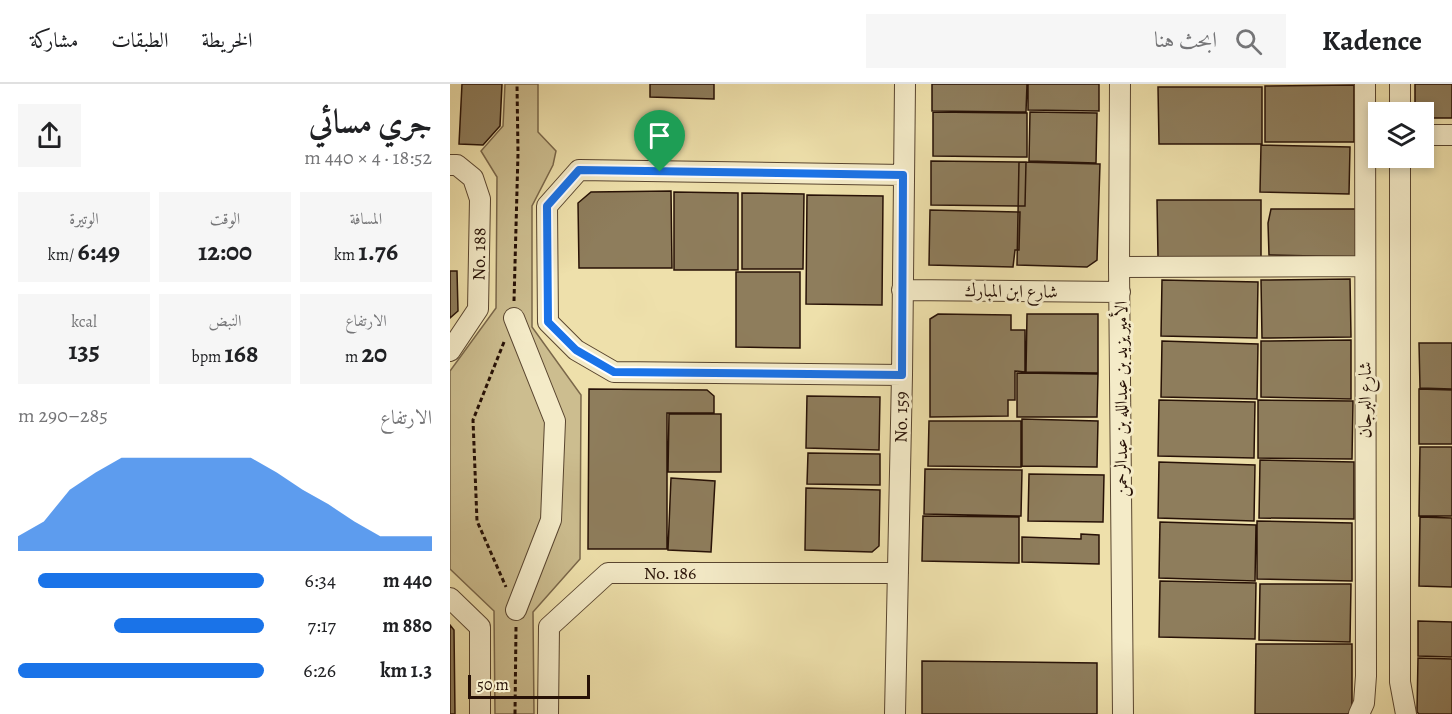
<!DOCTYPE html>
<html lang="ar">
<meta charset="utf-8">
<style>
:root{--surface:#fff;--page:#f6f6f6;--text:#202124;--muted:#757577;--line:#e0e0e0;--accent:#1a73e8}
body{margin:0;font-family:Alegreya,Amiri,serif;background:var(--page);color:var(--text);direction:rtl;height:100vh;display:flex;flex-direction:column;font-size:22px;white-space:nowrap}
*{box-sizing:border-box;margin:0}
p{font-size:20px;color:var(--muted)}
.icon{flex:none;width:33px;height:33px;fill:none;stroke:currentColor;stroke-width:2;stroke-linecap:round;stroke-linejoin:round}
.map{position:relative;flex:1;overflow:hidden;direction:ltr}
.sheet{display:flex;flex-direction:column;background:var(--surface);width:450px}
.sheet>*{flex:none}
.controls{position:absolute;left:918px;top:18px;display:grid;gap:12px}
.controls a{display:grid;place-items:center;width:66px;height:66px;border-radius:0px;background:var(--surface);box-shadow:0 3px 9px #0003;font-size:30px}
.scale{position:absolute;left:18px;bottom:15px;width:122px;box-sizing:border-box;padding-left:6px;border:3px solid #271106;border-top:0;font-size:16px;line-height:21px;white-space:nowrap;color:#271106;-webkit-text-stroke:4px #f4ebc8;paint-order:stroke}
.pin{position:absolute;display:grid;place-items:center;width:51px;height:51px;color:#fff;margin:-62px -26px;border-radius:50% 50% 50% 0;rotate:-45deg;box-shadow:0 0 6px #0007}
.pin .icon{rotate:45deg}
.round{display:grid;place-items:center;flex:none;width:63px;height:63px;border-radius:0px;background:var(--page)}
.summary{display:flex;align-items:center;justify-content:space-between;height:102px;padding:0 18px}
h1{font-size:33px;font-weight:700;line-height:45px}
.stats{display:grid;grid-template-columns:repeat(3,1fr);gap:9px;height:102px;padding:6px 18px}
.stats div{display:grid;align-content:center;border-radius:0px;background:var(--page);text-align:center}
.stats b{font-size:26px;font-weight:700}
.stats small{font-size:16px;font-weight:400}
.stats p{font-size:16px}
.chart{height:168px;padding:12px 18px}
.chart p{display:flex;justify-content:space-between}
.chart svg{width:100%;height:108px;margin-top:6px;fill:var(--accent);opacity:.7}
ul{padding:0 18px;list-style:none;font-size:20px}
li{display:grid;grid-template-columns:96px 72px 1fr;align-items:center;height:45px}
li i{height:15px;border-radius:8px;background:var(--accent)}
header{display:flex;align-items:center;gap:36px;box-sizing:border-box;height:84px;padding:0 30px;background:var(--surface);border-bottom:2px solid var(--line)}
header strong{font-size:28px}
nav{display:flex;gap:33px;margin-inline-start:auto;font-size:21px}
.search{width:420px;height:54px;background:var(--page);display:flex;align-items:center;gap:15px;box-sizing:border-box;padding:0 21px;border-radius:0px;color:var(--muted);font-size:22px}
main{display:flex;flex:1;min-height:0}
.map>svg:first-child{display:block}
.green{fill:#ccbd8f;stroke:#7a674a;stroke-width:1.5}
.building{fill:#8e7d5c;stroke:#271106;stroke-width:1.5}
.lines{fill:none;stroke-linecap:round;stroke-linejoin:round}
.minor-casing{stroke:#59452f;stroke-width:22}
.path{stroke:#271106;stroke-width:3;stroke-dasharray:4.5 3;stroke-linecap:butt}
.minor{stroke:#f4ebc8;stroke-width:20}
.route-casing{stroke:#fff;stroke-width:12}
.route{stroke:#1a73e8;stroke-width:8}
.labels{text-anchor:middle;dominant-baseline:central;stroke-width:6;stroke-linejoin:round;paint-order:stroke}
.street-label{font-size:18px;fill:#271106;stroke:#f4ebc8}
</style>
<header>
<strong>Kadence</strong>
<div class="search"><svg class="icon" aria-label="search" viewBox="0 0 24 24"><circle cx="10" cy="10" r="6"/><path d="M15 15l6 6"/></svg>ابحث هنا</div>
<nav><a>الخريطة</a><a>الطبقات</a><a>مشاركة</a></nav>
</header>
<main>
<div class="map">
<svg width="1002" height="630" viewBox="0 0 1002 630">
<rect width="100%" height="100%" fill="#eee0ab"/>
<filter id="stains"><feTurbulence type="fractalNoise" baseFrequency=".00333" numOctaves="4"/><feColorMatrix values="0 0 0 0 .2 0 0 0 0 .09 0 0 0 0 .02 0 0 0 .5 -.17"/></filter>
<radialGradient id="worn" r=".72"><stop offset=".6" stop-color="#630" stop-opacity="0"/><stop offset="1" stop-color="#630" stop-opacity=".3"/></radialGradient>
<!-- green -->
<path class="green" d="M55,0h33v48l18,19 -3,14 -21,41v121l49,68 -1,164 -47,53 1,102h-39l-1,-103 -44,-42v-198l46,-63 1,-131 -16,-26 22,-25z"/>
<!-- building -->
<path class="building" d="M12,0h40l-2,42 -17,19 -24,-1z
M200,0h64v15l-64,-2z
M482,0h95l-1,28 -94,-1z
M578,0h71v27l-71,-1z
M965,0h37v34h-28v-6h-6l-3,-3z
M904,1v57h-89v-56z
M708,3h104v57h-103z
M483,28l94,1v44l-94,-1z
M580,28l67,1 -1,50 -67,-2z
M811,61l89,2 -1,47 -89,-2z
M481,77l95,1 -1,44 -94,-1z
M569,78l81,2 -3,96 -10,7 -70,-2z
M221,107l1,77h-93l-1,-65 13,-11z
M224,108l64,1v77h-64z
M292,109l62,1 -1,75h-61z
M357,111l76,1 -1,109 -76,-1z
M707,116h104v57h-103z
M821,125h87l1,48 -90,-2 -1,-32z
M480,126l90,2 -1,38h-4l-2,17 -84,-2z
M0,187h7l1,40 -8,7z
M286,188h64v76l-64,-1z
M900,195l1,58 -89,1 -1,-58z
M712,196l96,2 -1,56 -96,-2z
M488,230l73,1v15h14v42l-10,-1v29h-7v16l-78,1v-98z
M577,230h71v59l-72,-1z
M901,256v59l-90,-2v-56z
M712,257l96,3 -1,55 -96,-2z
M969,259h33v46l-32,-1z
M567,289l81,1 -1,43h-80z
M139,305l118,1 7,6v17h-47v136h-79z
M969,305l33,1v54h-33z
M357,312l73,1 -1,53 -73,-2z
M709,316l96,2 -1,56 -96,-2z
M808,316l95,1 -1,58 -94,-1z
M219,330h52v58h-53z
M572,335l76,2 -1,46 -75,-1z
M479,337h92v46l-93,-1z
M970,363h32v69h-33z
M358,369l72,1v31l-73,-1z
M810,376l94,2v57l-95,-1z
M709,378l96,3 -1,56 -96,-3z
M475,385l97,1 -1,46 -97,-2z
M579,390l75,1 -1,47 -75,-1z
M221,394l44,3 -4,71 -43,-2z
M356,404l74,2 -1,56 -7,6 -67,-2z
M473,432l96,1v46l-97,-2z
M970,433l32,1v69l-33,-1z
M807,437l95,2v58l-95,-2z
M710,438l96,3 -1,56 -96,-3z
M631,450l18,1v29l-77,-2v-25l59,2z
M710,497l96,2 -1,56 -96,-2z
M810,500h91l-1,58 -91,-2z
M968,537l34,1v35l-34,-1z
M0,541l4,5 1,84h-5z
M806,560h96v65l-4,5h-93z
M968,574l34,1v55h-33l-2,-2z
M472,577l175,2v51h-175z"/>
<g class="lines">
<defs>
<path id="minor" d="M670,0l-1,183 4,447
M950,0v28
M974,51h28
M950,74v524l6,32
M0,81h7l16,13 7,21 -2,110 -28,42
M669,183l246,-1
M452,206l218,2
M64,234l41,103 -4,99 -35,90
M452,291l-288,-3 -38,-22 -28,-28 -1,-116 32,-36 324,5
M0,514l30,29v87
M98,630l1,-87 59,-54h290
M445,630l7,-339 3,-291
M909,630l5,-11 2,-27 -1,-592"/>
</defs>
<!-- minor casing -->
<use href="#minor" class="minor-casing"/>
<!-- path -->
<path class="path" d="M64,217l4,-148 -1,-69
M54,258l-31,78 4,101 29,66
M65,630l1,-87"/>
<!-- minor -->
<use href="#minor" class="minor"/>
</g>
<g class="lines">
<defs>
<path id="route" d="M129,86l324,5 -1,200 -288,-3 -38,-22 -28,-28 -1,-116z"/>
</defs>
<!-- route casing -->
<use href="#route" class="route-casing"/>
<!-- route -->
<use href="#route" class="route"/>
</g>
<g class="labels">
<!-- street labels -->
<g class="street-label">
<text transform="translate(29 170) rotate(-89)">No. 188</text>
<text transform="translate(561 207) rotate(1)">شارع ابن المبارك</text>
<text transform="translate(671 315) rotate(-90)">الأمير يزيد بن عبدالله بن عبدالرحمن</text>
<text transform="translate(915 316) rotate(-90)">شارع البرجان</text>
<text transform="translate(451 333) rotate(-89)">No. 159</text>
<text x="220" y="489">No. 186</text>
</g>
</g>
<rect width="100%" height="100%" filter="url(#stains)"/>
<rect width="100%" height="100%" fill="url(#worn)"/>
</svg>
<div class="controls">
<a><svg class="icon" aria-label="layers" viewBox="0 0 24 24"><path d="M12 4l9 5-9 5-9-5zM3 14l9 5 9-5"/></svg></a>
</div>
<div class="scale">50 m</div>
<div class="pin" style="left:210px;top:88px;background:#1e9e55"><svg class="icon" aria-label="arrive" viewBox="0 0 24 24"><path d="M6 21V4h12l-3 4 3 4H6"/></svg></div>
</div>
<section class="sheet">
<div class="summary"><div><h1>جري مسائي</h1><p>18:52 · 4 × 440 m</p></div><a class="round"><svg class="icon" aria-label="share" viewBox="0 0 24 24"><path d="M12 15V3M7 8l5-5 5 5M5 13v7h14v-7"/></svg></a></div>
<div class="stats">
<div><p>المسافة</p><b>1.76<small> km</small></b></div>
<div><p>الوقت</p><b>12:00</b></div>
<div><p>الوتيرة</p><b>6:49<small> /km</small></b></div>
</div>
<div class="stats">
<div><p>الارتفاع</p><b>20<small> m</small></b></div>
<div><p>النبض</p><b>168<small> bpm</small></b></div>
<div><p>kcal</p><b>135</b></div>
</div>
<div class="chart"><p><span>الارتفاع</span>285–290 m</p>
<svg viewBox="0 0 160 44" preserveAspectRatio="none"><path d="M0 44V38L10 32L20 19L30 12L40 6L50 6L60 6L70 6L80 6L90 6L100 12L110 19L120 25L130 32L140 38L150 38L160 38V44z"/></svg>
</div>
<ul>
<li><b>440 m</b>6:34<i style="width:92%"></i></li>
<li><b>880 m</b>7:17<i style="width:61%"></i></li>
<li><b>1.3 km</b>6:26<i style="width:100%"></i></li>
</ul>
</section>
</main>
